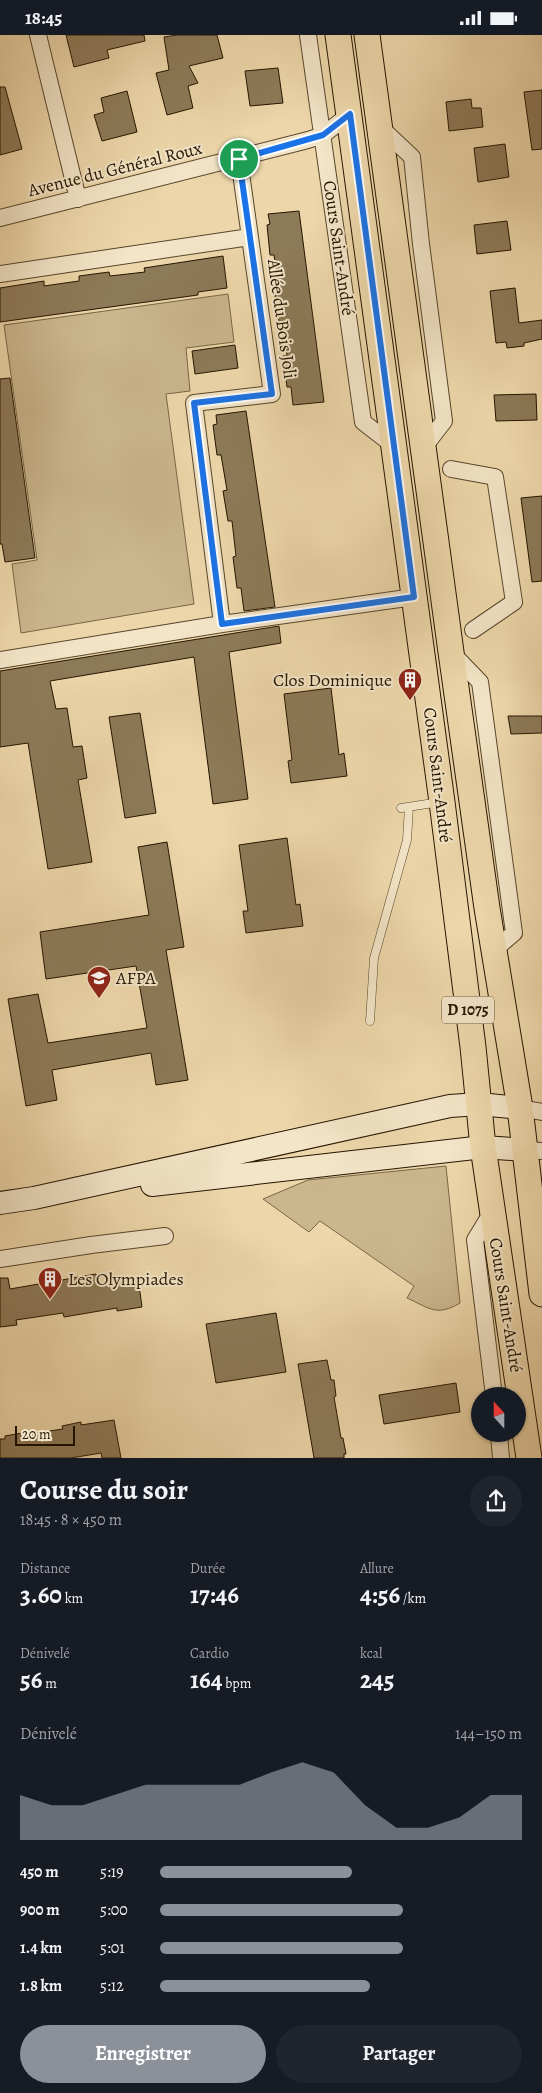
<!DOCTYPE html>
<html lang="fr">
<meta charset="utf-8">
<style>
:root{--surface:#171b24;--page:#20242c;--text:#f1f3f6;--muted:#9ea1a6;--accent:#8c9099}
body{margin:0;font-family:Alegreya,serif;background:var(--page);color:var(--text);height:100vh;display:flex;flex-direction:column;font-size:19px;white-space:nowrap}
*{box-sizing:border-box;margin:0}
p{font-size:16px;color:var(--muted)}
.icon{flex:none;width:28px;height:28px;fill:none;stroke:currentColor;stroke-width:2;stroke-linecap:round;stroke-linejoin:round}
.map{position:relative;height:1423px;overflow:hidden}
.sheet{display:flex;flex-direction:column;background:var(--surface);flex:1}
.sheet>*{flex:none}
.needle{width:32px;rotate:339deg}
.buttons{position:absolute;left:471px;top:1352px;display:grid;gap:10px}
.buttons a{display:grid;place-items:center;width:55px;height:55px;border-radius:50%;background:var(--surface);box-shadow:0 1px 4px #0004;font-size:25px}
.scale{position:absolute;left:15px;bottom:12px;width:60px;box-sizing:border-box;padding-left:5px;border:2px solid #251500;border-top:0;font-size:14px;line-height:18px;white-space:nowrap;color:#251500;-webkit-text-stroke:4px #f3e5c8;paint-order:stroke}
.pin{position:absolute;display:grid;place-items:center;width:42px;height:42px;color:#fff;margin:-21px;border:2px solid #fff;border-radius:50%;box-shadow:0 1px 5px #0007}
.round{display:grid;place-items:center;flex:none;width:52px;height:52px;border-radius:26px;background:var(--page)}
.headline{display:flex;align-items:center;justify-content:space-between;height:85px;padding:0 20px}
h1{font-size:28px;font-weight:600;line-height:38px}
.figures{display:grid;grid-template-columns:repeat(3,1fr);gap:8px;height:85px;padding:5px 20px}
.figures div{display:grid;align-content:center}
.figures b{font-size:25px;font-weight:600}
.figures small{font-size:14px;font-weight:400}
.figures p{font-size:14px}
.chart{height:140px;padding:10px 20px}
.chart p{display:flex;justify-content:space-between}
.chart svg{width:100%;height:90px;margin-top:5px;fill:var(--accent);opacity:.7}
.button{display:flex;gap:10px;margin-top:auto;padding:10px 20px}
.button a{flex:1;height:58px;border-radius:30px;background:var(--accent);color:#fff;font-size:20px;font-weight:600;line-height:58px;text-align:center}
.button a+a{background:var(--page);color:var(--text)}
ul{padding:0 20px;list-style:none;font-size:16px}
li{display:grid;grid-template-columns:80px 60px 1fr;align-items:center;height:38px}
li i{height:12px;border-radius:6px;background:var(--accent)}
.status{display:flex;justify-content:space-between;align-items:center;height:35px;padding:0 25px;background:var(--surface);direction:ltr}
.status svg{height:14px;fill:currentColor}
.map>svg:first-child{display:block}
.green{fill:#cbb68d;stroke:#786646}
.building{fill:#8d7a58;stroke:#251500}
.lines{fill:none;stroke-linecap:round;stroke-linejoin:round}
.service-casing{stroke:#57462a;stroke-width:9}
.minor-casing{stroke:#57462a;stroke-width:18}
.secondary-casing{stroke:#251500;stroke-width:24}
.primary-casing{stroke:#251500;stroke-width:27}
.service{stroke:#f3e5c8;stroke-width:8}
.minor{stroke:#f3e5c8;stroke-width:16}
.secondary{stroke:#f3e5c8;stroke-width:22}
.primary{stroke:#edd7aa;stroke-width:25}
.route-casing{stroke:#fff;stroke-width:10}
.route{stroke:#1a73e8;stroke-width:6}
.labels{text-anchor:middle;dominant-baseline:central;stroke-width:4;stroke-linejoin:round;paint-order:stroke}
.shield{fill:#f3e5c8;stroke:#63533c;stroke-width:1}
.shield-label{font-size:16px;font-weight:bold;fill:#251500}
.street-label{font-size:18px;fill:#251500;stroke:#f3e5c8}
.poi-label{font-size:18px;fill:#251500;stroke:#f3e5c8;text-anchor:start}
</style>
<div class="status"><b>18:45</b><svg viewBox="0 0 49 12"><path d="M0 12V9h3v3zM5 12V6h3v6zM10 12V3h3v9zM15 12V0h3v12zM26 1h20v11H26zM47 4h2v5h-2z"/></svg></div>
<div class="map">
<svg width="542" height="1423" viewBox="0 0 542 1423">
<rect width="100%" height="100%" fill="#edd7aa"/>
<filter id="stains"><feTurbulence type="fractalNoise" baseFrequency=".004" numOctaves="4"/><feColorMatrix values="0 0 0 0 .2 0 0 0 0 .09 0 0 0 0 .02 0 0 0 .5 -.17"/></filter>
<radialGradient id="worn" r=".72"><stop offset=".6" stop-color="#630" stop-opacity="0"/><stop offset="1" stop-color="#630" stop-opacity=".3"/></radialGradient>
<!-- green -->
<path class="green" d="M228,259l6,48 -48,6 4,43 -24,3 28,210 -173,29 -9,-69 25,-4 -33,-235z
M446,1131l14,137c-23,14 -31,5 -53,-5l7,-12 -94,-65 -11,11 -46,-33 45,-19z"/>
<!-- building -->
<path class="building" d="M66,0h78l1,6 -38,9 2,8 -35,9z
M177,0h40l6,23 -34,8 9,17 -10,3 5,22 -26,7 -11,-42 13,-3 -5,-33z
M278,33l5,35 -33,3 -5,-35z
M0,52h5l17,62 -22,6z
M542,55v59l-10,1 -8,-58z
M127,56l10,41 -35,9 -8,-26 10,-3 -3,-14z
M471,64l1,9h9l2,19 -34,4 -3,-29z
M505,109l4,33 -31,5 -4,-34z
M299,176l25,191 -31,3 -2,-18h-4l-4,-31h4l-4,-35 -4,1 -5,-33 5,-1 -5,-33h-4l-3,-30 3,-1 -2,-10z
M507,186l4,29 -34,4 -3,-29z
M223,221l4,32 -29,4v3l-198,27v-34l44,-7v5l35,-5v-5l30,-4 1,4 35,-4 -1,-4z
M515,253l4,35 23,-3v19l-18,4v3l-17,2 -1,-6 -10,1 -6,-52z
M235,310l3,23 -43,6 -3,-23z
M10,343l25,180 -30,4 -3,-18h-2v-165z
M536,359l1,26 -41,1 -2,-26z
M246,376l29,196 -31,4 -3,-23h-4l-4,-31 3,-1 -4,-35h-4l-5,-30 4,-1 -6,-35h-4l-4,-30 4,-1 -1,-9z
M542,461v85l-10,1 -11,-84z
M279,591l2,17 -52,9 19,147 -35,5 -19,-147 -144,24 6,28 11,-1 6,39 9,-1 5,32 -9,2 14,82 -44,7 -20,-126 -28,4v-76z
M331,653l8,67 5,-2 3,23 -56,7 -3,-22 4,-1 -8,-66z
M140,678l16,100 -31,5 -16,-101z
M508,681h34v17l-31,1z
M287,803l9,67 4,-1 3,22 -57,7 -3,-22h5l-9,-66z
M167,807l17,105 -18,3 22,130 -32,5 -5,-32 -99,17 5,30 -31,6 -18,-107 30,-5 10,49 99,-15 -11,-62 -90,13 -6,-47 109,-17 -11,-68z
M96,1239l2,10 40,-6 4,29 -25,4v-3l-53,9 -1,-4 -47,7 1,5 -17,2v-49h8l2,11z
M276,1278l10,59 -70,11 -10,-59z
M327,1325l4,20h3l2,16 -2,1 7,41h2l3,16h-2v4h-30l-16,-94z
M456,1348l4,29 -76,12 -5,-29z
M114,1385l7,38h-19l-1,-5 -30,5h-71v-19h5v-3l17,-3v2l41,-6 -1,-3 19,-4v3z"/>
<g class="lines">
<defs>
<path id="service" d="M401,773l39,-6
M370,986l4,-63 33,-118 2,-33"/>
<path id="minor" d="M38,0l40,164
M308,0l55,387 31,24
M379,91l33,31 9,87 23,177 -20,26
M0,183l308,-78 15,-5 27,-21
M0,239l250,-37
M451,434l44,8 19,125 -41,28
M222,589l-28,-221 78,-9 -33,-235
M451,617l29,30 34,251 -20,17
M0,625l222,-36 192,-27
M520,1073l22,4
M526,1115l16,1
M492,1177l-17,28 19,156
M0,1224l91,-14 74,-9
M499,1399l2,24"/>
<path id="secondary" d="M152,1150l331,-38 43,3
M0,1168l34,-5 416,-92 29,-2 41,4"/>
<path id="primary" d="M338,0l104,767 31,245 10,100 46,311
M367,0l84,617 36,256 33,200 22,186"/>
</defs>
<!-- service casing -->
<use href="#service" class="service-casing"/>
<!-- minor casing -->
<use href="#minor" class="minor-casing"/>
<!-- secondary casing -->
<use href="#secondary" class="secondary-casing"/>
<!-- primary casing -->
<use href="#primary" class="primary-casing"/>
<!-- service -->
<use href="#service" class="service"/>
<!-- minor -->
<use href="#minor" class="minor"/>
<!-- secondary -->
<use href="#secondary" class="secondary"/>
<!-- primary -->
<use href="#primary" class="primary"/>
</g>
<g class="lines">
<defs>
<path id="route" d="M350,79l64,483 -192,27 -28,-221 78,-9 -33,-235 84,-24z"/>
</defs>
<!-- route casing -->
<use href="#route" class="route-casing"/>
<!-- route -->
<use href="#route" class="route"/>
</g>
<!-- icons -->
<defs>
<symbol id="building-pin" viewBox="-11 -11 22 30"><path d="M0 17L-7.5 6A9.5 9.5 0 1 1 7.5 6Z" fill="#8f2418" stroke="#f3e5c8"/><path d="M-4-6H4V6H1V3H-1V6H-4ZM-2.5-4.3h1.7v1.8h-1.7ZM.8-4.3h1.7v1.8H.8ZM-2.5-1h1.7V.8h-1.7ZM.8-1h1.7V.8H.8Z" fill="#fff"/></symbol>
<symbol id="university-pin" viewBox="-11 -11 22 30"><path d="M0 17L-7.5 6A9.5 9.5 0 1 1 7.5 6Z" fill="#8f2418" stroke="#f3e5c8"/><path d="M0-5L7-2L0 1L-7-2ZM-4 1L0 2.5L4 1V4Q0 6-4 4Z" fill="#fff"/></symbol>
</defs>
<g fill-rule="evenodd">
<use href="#building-pin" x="396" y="631" width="28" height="38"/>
<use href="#university-pin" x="85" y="929" width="28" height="38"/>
<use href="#building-pin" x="36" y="1230" width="28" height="38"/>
</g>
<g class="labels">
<!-- shield labels -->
<rect class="shield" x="442" y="961.5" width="52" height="27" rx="4"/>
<g class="shield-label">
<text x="468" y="975">D 1075</text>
</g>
<!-- street labels -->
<g class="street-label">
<text transform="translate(115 134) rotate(-14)">Avenue du Général Roux</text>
<text transform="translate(339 213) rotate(82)">Cours Saint-André</text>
<text transform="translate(282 284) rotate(82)">Allée du Bois Joli</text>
<text transform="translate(438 740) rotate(83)">Cours Saint-André</text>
<text transform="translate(506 1270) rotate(81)">Cours Saint-André</text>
</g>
<!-- poi labels -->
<g class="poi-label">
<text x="392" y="645" text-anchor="end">Clos Dominique</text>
<text x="116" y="943">AFPA</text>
<text x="68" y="1244">Les Olympiades</text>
</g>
</g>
<rect width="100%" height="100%" filter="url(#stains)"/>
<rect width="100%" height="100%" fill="url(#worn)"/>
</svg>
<div class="buttons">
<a><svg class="needle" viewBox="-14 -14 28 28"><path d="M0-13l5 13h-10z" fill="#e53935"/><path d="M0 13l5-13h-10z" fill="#9ea1a6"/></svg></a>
</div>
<div class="scale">20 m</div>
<div class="pin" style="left:239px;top:124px;background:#1e9e55"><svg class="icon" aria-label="arrive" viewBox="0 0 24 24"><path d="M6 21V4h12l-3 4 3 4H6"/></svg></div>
</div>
<section class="sheet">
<div class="headline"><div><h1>Course du soir</h1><p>18:45 · 8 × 450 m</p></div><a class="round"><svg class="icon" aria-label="share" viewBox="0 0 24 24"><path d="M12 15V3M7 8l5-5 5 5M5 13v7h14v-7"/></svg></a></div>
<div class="figures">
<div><p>Distance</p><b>3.60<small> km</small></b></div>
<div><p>Durée</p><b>17:46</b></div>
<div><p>Allure</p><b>4:56<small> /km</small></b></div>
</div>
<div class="figures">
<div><p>Dénivelé</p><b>56<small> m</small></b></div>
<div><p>Cardio</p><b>164<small> bpm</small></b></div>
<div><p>kcal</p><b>245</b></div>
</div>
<div class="chart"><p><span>Dénivelé</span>144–150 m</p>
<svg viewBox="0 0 160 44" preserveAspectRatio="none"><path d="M0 44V22L10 27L20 27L30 22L40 17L50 17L60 17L70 17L80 11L90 6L100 11L110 27L120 38L130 38L140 33L150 22L160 22V44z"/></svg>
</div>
<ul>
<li><b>450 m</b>5:19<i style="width:53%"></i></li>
<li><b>900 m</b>5:00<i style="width:67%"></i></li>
<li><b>1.4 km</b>5:01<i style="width:67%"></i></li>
<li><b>1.8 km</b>5:12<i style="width:58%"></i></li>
</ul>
<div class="button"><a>Enregistrer</a><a>Partager</a></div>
</section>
